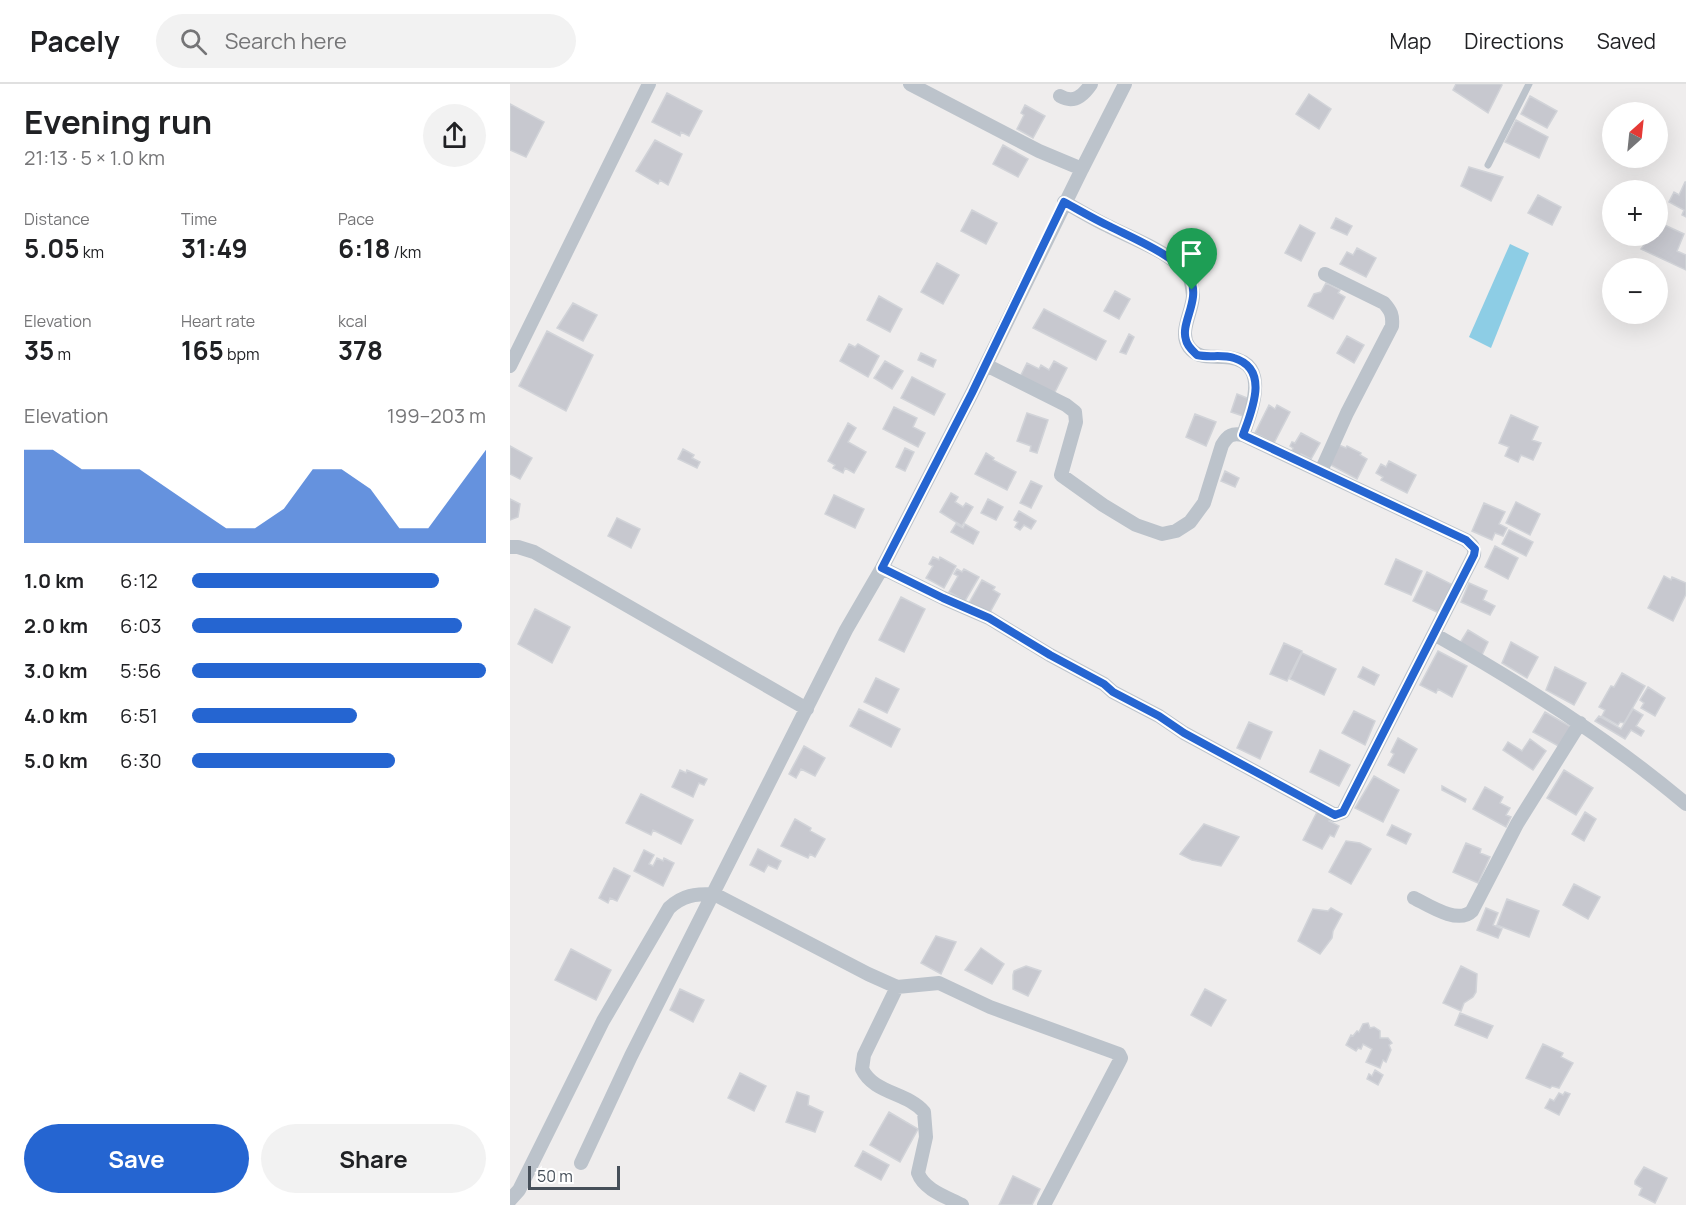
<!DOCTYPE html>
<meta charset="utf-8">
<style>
:root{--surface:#fff;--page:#f2f2f2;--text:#202124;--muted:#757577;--line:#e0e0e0;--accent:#2565d1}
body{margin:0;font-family:Manrope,sans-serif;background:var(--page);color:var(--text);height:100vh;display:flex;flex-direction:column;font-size:22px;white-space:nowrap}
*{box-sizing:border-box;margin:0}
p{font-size:20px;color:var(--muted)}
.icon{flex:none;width:33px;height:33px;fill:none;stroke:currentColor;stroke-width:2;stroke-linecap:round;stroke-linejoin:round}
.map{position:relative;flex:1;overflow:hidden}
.details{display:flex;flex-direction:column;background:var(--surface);width:510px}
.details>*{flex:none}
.needle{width:39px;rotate:27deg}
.buttons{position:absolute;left:1092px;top:18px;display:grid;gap:12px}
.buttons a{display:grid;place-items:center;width:66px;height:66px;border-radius:50%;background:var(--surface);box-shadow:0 6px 24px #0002;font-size:30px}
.scale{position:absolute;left:18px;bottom:15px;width:92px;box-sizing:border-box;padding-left:6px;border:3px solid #464f59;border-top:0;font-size:16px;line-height:21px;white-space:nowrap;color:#464f59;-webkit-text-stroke:4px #fff;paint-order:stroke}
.pin{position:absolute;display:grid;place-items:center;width:51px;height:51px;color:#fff;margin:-62px -26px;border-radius:50% 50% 50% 0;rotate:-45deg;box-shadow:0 0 6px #0007}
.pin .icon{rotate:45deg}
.round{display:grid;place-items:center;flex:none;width:63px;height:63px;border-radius:32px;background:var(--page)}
.headline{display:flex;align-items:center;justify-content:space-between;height:102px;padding:0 24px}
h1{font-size:33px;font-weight:700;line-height:45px}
.figures{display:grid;grid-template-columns:repeat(3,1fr);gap:9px;height:102px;padding:6px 24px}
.figures div{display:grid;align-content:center}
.figures b{font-size:26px;font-weight:700}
.figures small{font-size:16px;font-weight:400}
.figures p{font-size:16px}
.chart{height:168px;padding:12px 24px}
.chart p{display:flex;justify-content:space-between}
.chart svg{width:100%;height:108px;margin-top:6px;fill:var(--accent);opacity:.7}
.action{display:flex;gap:12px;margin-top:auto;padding:12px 24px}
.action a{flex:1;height:69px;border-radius:36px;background:var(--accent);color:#fff;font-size:24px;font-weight:700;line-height:69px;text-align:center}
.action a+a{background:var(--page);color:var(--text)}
ul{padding:0 24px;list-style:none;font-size:20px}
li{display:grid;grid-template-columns:96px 72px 1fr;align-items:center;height:45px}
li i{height:15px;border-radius:8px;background:var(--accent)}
header{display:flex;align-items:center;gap:36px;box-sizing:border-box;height:84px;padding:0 30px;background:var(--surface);border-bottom:2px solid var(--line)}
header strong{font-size:28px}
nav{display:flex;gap:33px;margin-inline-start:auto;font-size:21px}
.search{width:420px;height:54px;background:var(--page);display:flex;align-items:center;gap:15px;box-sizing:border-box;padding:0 21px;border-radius:33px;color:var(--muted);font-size:22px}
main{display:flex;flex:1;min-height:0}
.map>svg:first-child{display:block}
.water{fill:#8dcde5}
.building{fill:#c7c8cf;stroke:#d1d3d8;stroke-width:1.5}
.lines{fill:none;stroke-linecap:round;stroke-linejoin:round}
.lane{stroke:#bcc3cb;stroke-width:7}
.street{stroke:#bcc3cb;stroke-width:14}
.route-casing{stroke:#fff;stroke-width:12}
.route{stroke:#2565d1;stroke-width:8}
</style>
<header>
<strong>Pacely</strong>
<div class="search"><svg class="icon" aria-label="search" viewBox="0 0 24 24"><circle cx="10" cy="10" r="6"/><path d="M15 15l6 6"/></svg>Search here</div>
<nav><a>Map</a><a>Directions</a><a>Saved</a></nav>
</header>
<main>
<section class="details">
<div class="headline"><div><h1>Evening run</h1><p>21:13 · 5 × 1.0 km</p></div><a class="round"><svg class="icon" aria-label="share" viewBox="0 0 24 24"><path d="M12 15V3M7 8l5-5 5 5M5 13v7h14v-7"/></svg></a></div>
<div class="figures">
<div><p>Distance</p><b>5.05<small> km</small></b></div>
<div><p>Time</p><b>31:49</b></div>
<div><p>Pace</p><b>6:18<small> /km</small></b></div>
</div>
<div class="figures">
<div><p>Elevation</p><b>35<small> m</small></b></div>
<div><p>Heart rate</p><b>165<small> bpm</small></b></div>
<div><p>kcal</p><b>378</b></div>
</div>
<div class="chart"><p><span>Elevation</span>199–203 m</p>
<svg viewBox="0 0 160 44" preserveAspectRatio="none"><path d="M0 44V6L10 6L20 14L30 14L40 14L50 22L60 30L70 38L80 38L90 30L100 14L110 14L120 22L130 38L140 38L150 22L160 6V44z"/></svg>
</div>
<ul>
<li><b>1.0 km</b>6:12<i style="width:84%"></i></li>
<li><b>2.0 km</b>6:03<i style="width:92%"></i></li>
<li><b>3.0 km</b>5:56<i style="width:100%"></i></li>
<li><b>4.0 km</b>6:51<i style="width:56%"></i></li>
<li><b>5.0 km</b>6:30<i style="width:69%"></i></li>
</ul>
<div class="action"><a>Save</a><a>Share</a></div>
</section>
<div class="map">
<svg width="1176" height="1121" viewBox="0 0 1176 1121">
<rect width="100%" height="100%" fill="#efeded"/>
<!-- water -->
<path class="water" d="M1000,160l19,9 -38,95 -22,-11z"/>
<!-- building -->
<path class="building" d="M946,0h44l2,1 -14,28 -35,-23z
M157,9l35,18 -13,25 -8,-4 -1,4 -28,-14z
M799,10l22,15 -12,20 -23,-15z
M1020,12l27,15 -10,17 -26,-14z
M0,20l34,18 -18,35 -16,-7z
M515,21l20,11 -12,22 -16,-9 7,-14 -3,-2z
M1006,36l32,17 -9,21 -34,-16z
M145,56l27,14 -14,31 -8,-5 -2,4 -22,-13z
M493,61l25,14 -10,18 -25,-13z
M959,83l34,10 -12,24 -30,-15z
M1175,98h1v35l-4,-2 2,-5 -15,-8 5,-10 5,3z
M1028,111l23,12 -9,18 -24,-12z
M462,126l25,13 -11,21 -25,-13z
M826,134l16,8 -5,9 -16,-7z
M1148,138l26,12 -7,17 9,4v15l-45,-21 10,-13h7z
M790,141l15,8 -14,28 -16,-8z
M847,164l19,10 -10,19 -26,-13 7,-12 6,3z
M427,179l22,12 -16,29 -22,-12z
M816,199l14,7 -2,3 7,4 -12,22 -25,-13 6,-12 7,-2z
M605,207l15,8 -11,20 -15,-8z
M369,212l23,13 -12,23 -23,-12z
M63,219l24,12 -14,26 -26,-13z
M534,225l62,32 -10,19 -63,-32z
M37,247l46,24 -27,56 -47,-25z
M619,250l5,3 -8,17 -6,-2z
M837,252l17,9 -10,18 -17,-10z
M339,260l6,3 3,-3 21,12 -11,21 -28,-16z
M411,269l15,7 -3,7 -15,-7z
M375,277l18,10 -11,18 -18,-11z
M544,277l13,7 -14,28 -34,-17 8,-16 12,6 2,-4 8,5z
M402,293l33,17 -11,21 -33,-17z
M727,310l15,6 -6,17 -15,-5z
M759,321l6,4 2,-4 13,7 -16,31 -19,-10z
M384,323l23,11 -4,9 12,6 -7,14 -35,-18z
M517,329l21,7 -11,33 -7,-2 1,-5 -14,-5z
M685,330l21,8 -10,24 -20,-9z
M1001,331l27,12 -6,13 9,3 -8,17 -12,-5 -3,7 -13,-6 4,-9 -10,-4z
M338,339l8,5 -8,14 18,10 -12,21 -9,-5 -2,5 -10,-5 2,-3 -7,-4z
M791,349l19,10 -9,16 -10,-5 -2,3 -8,-4 2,-5 -3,-2 2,-4 3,1z
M829,361l7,3 1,-2 14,7 -1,2 7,4 -10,20 -28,-15z
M0,362l22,12 -12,21 -10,-5z
M395,364l9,4 -9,19 -9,-4z
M173,365l11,6 -2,3 8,4 -3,6 -19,-9z
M476,369l8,5 -1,2 23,12 -9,18 -32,-16z
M879,377l27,14 -9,18 -26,-13 2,-3 -7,-4 5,-9 5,3z
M715,387l14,7 -4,9 -14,-6z
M521,397l11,5 -11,22 -11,-5z
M441,409l7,4 -3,5 8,5 3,-4 7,4 -11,19 -22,-14z
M324,411l30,14 -9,19 -30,-14z
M0,415l10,5 -2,13 -8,3z
M478,415l15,8 -7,13 -15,-7z
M1006,418l24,12 -10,21 -24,-12z
M974,419l21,9 -6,12 8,4 -4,8 -8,-3 -3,7 -20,-9z
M509,427l17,10 -5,8 -7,-4 -4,5 -5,-3 3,-5 -4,-2z
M107,434l23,11 -9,19 -23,-12z
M446,440l7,4 2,-4 14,8 -6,12 -22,-12z
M999,446l24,12 -7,14 -24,-12z
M985,462l23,12 -10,21 -23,-12z
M423,473l6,3 1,-3 16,9 -12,22 -18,-10 7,-12 -4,-2z
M886,475l26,12 -11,24 -26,-11z
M447,485l5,3 2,-3 15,8 -14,24 -16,-9 9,-16 -4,-2z
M917,488l26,13 -14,28 -26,-12z
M1154,492l7,4 1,-3 14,6v11l-13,27 -25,-13z
M472,496l13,7 -2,3 7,4 -11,20 -20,-11z
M959,499l18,8 -4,9 12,6 -5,9 -29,-13z
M391,513l24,12 -21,43 -25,-12z
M25,525l35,18 -18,36 -34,-19z
M958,546l20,12 -6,13 -22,-12z
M1001,558l27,15 -11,21 -25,-15z
M774,559l18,8 -15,30 -17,-7z
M928,567l29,15 -15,31 -14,-8 -2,4 -16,-8z
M792,569l34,16 -12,26 -34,-16z
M853,583l16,8 -5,10 -16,-8z
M1045,583l31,16 -12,22 -28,-15z
M1112,589l23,13 -21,37 -4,-1 -2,3 -16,-9 3,-6 -6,-3 12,-21 3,1z
M366,594l23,11 -12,24 -23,-11z
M1138,603l17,11 -10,18 -14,-8 3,-5 -4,-3z
M349,625l41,20 -9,18 -41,-21z
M1123,625l10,6 -7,11 8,5 -3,5 -10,-6 -6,9 -30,-18 4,-5 22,13z
M844,627l21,10 -10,24 -23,-12z
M1035,628l28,16 -11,20 -29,-16z
M739,638l23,10 -12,27 -23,-11z
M888,654l19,11 -13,24 -16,-8 6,-11 -3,-2z
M1020,655l16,12 -13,19 -30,-20 5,-8 14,9z
M294,662l21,12 -10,18 -14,-7 -5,9 -7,-4z
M810,666l30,15 -11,21 -29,-14z
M170,686l6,3 1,-3 20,9 -3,6 -5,-2 -6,14 -21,-10z
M1054,686l29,18 -17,27 -29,-17z
M864,692l25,14 -16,32 -28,-14z
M932,702l24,13 -1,3 -23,-12z
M975,703l18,10 -3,6 10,5 -4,7 5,2 -5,10 -33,-18z
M131,710l52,26 -12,24 -28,-14 -2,5 -25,-12z
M808,726l14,7 -3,4 10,5 -5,11 -4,-2 -8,14 -19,-9z
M1075,728l11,7 -12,22 -12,-7z
M285,735l16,9 -1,3 15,8 -10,18 -5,-3 -2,4 -27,-12z
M694,740l35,13 -18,29 -29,-6 -12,-6z
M882,741l19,9 -5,10 -19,-9z
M836,757l14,2 11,6 -20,35 -22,-12z
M956,759l15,6 -1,4 10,4 -12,26 -25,-11z
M248,765l23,12 -4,8 -9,-4 -4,7 -14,-7z
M134,766l10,5 -5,9 4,2 4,-8 6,3 1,-3 10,5 -11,23 -29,-15z
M104,784l16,8 -13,25 -7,-3 -2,5 -9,-5z
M1064,800l26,13 -12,22 -25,-14z
M997,815l32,12 -10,26 -32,-12z
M821,824l11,6 -9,17 -1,7 -12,16 -22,-13 15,-32 15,2z
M976,824l12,5 -5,12 9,4 -4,9 -21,-8z
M426,852l20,6 -15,32 -20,-11z
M471,864l23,16 -12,20 -27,-14z
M61,865l40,21 -15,30 -41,-20z
M516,882l15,5 -13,25 -15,-7v-14l1,-4z
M951,882l16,8 -1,18 -3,5 -9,6 -3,8 -18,-8z
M170,905l24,11 -11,22 -23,-12z
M695,905l21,11 -15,26 -20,-11z
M950,929l33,13 -6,12 -32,-13z
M858,939l2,5 4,-1 6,4v7h8l4,5 -3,2 2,5 -5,12 -3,-2 -3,8 -14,-6 6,-13 -9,-5 -2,5 -3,-1 -2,3 -10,-6 5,-10 2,1 4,-5 2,1 4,-8z
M1033,960l20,9 -2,4 12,6 -14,25 -7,-2 -2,2 -24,-10z
M865,986l8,5 -5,10 -11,-6 2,-5 3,2z
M230,989l26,13 -12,25 -26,-13z
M287,1008l12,4 -1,9 15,7 -8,20 -29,-10z
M1055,1008l5,2 -11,21 -14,-7 5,-9 4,2 5,-8 4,2z
M379,1028l29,17 -18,33 -30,-17z
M353,1067l26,14 -8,15 -26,-14z
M1134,1083l23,11 -12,25 -16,-8 3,-7 -7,-4v-3z
M503,1092l27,13 -8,16h-33z"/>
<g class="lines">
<!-- lane -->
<path class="lane" d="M978,81l41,-81"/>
<!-- street -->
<path class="street" d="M400,0l129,67 43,18 43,-85
M550,12c14,8 23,0 31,-12
M554,118c15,8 29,17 44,24 23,12 68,28 81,51 3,5 3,12 4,18 0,16 -15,37 -4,52 9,12 21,9 34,10 49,2 30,49 20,78
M0,282l139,-282
M811,387l26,-58 45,-87c1,-11 -1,-15 -8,-23l-59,-29
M0,463h8l16,5 273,157
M372,484l61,30 46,20 61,37 54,29 9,8 46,24 25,17 151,82 8,-3 131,-257c1,-8 -2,-10 -8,-15l-223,-105c-11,-2 -15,0 -21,10l-18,58 -14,19 -14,9 -14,3 -26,-9 -33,-20 -42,-30 15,-53 -1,-10 -9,-7 -80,-40
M924,550c88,50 174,104 252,170
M904,814c14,7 44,27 58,13l45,-87 63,-101
M387,903l-33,68 -2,14c12,25 45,23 62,43l2,25 -8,36c6,17 29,24 44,32
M71,1079l50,-107 215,-426 36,-62 90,-175 110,-224
M0,1116l9,-10 84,-169 66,-113c14,-13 26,-14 45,-14l154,80 29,13 42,-4 51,24 129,47 2,4 -2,4 -75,143"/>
</g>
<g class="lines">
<defs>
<path id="route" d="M554,118c15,8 30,17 45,24 21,11 70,31 81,52 11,22 -10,45 -4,62 1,6 6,10 11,15 12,3 25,-1 37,3 36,11 18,52 9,77l223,105 9,9 -1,6 -131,257 -8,3 -151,-82 -25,-17 -46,-24 -9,-8 -54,-29 -61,-37 -46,-20 -61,-30 90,-175z"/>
</defs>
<!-- route casing -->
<use href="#route" class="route-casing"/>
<!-- route -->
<use href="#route" class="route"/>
</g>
</svg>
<div class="buttons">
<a><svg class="needle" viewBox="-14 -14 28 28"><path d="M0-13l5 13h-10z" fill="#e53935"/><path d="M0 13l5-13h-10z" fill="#757577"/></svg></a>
<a>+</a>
<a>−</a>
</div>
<div class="scale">50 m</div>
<div class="pin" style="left:682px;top:206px;background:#1e9e55"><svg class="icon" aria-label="arrive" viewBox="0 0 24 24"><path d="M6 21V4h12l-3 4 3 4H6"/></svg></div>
</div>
</main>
